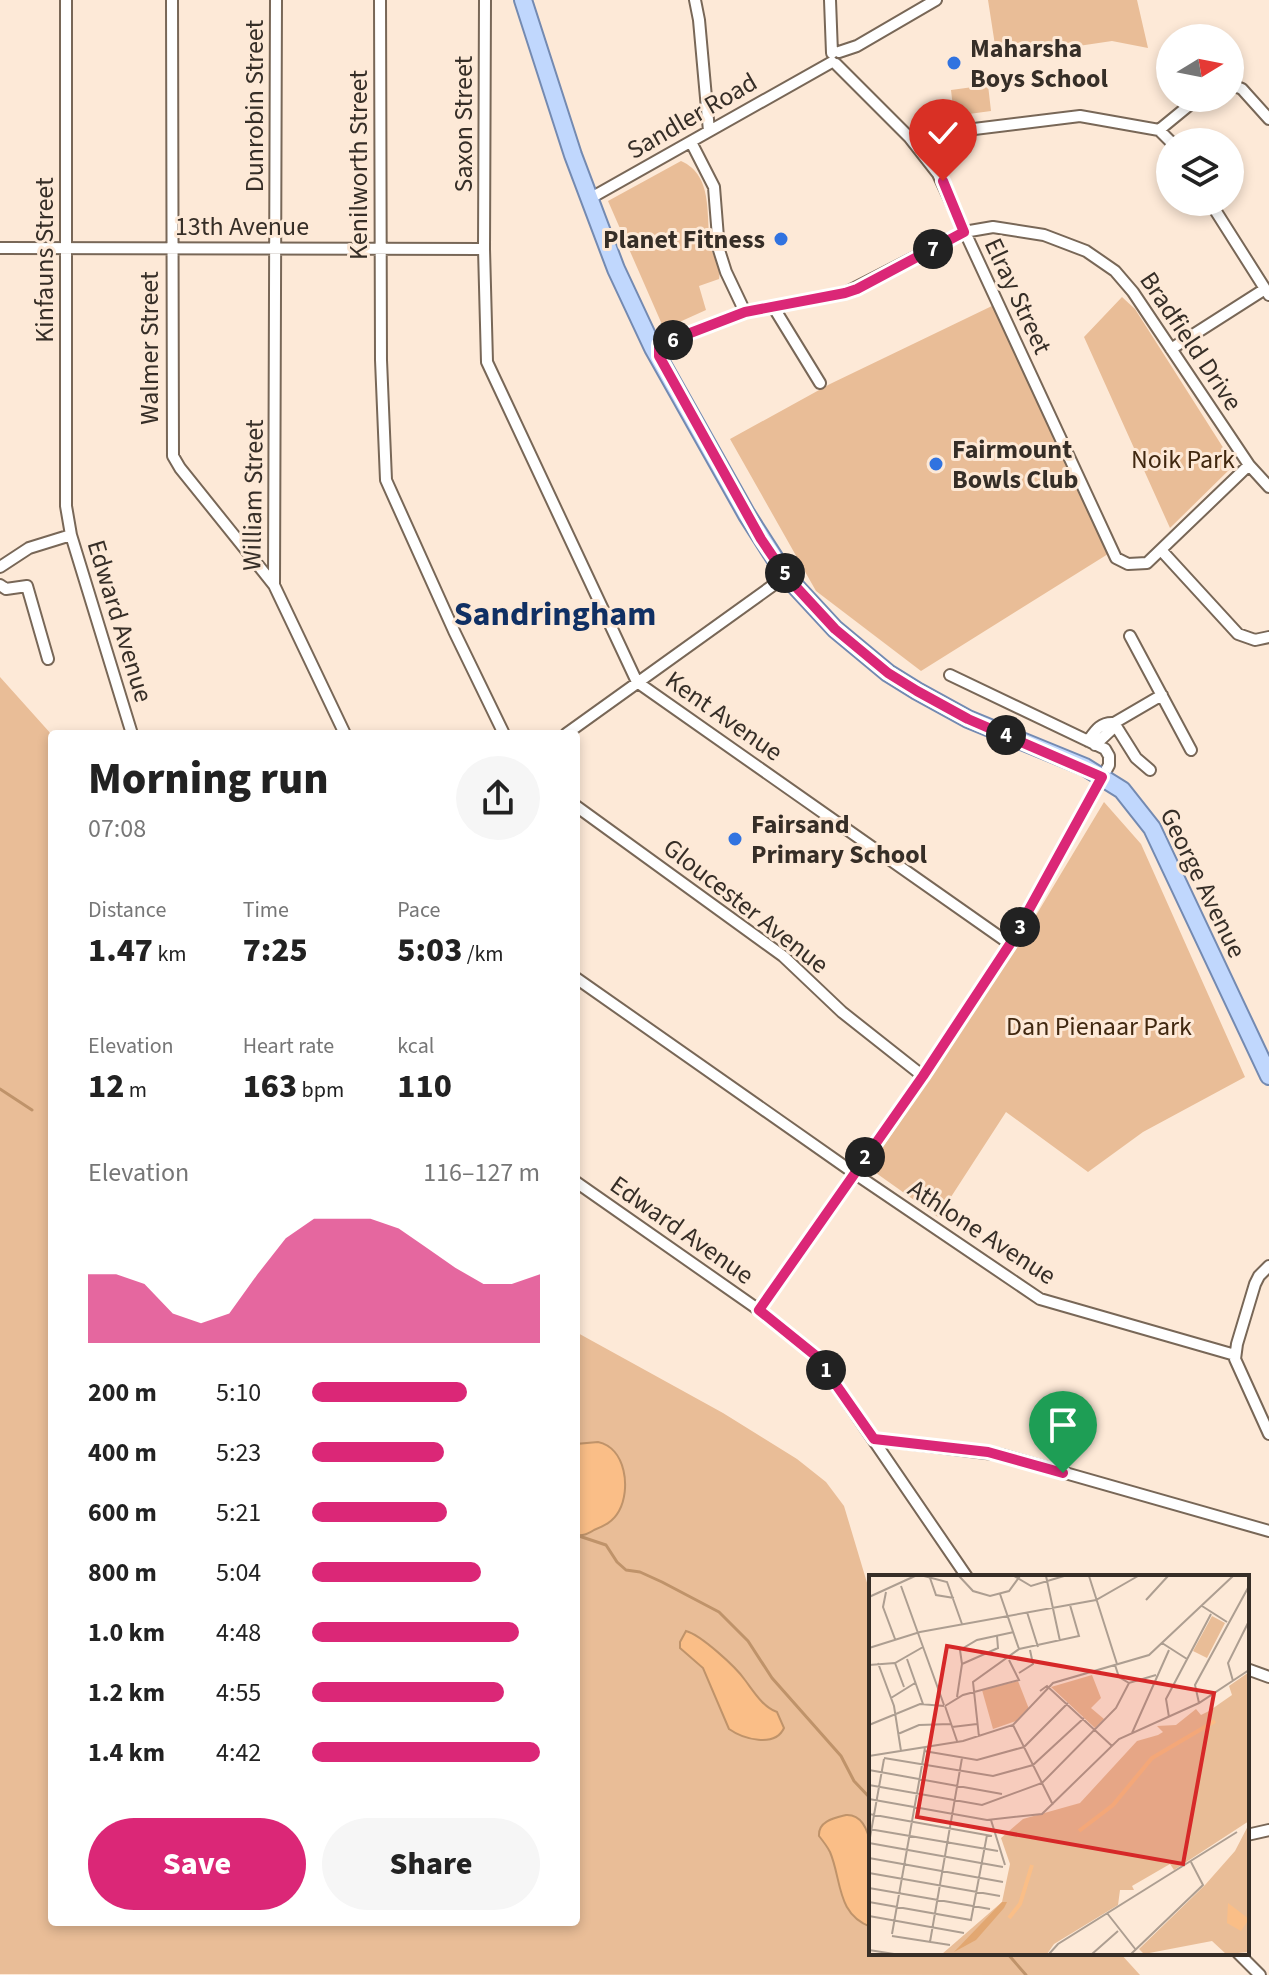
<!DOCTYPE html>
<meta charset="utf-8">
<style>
:root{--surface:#fff;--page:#f6f6f6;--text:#222;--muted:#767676;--accent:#db2777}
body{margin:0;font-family:"Source Sans 3",sans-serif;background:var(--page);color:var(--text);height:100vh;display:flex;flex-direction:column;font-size:30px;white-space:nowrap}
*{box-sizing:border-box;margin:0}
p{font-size:26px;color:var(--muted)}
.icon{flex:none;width:44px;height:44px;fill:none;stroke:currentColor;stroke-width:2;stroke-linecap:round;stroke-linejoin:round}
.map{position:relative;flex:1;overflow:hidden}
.details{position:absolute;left:48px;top:730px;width:532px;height:1196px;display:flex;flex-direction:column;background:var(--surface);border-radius:8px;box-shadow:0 4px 12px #0003}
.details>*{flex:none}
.needle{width:52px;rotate:80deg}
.controls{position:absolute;left:1156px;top:24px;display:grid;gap:16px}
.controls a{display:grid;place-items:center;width:88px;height:88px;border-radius:50%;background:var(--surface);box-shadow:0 4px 12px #0003;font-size:40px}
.pin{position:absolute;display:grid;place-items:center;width:68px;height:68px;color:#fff;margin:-82px -34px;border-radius:50% 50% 50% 0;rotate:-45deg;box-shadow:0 0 8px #0007}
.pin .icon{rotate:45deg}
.km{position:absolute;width:40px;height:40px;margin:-20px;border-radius:50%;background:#222;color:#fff;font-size:22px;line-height:40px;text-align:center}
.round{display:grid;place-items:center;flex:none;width:84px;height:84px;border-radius:42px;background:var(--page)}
.head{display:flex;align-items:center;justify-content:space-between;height:136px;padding:0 40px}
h1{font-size:44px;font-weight:800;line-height:60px}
.figures{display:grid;grid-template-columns:repeat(3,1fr);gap:12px;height:136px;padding:8px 40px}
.figures div{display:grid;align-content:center}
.figures b{font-size:34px;font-weight:800}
.figures small{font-size:22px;font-weight:400}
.figures p{font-size:22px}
.chart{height:224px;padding:16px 40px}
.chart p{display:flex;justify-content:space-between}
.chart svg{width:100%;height:144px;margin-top:8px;fill:var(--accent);opacity:.7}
.primary-button{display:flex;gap:16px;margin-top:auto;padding:16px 40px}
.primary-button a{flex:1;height:92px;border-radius:48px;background:var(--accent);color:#fff;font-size:32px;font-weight:800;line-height:92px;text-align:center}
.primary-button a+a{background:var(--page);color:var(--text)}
ul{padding:0 40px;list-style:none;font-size:26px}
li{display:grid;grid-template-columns:128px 96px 1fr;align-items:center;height:60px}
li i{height:20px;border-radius:10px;background:var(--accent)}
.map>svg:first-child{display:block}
.green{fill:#e9bd97}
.water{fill:#fabe87;stroke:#bf936a;stroke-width:2}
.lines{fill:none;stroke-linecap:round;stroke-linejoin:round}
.stream{stroke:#bf936a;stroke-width:3}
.street-casing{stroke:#786757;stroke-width:14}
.primary-casing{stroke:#748ab1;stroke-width:20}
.street{stroke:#fff;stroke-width:10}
.primary{stroke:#c0d7fd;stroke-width:16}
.route-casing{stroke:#fff;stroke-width:16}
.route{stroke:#db2777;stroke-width:10}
.poi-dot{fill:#3173e0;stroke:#fde9d7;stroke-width:3}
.labels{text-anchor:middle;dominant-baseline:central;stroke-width:6;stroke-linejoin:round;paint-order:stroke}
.poi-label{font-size:26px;font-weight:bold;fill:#362e27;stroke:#fde9d7;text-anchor:start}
.street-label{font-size:26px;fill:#362e27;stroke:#fde9d7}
.park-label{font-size:26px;fill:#412810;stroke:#fde9d7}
.district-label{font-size:34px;font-weight:bold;fill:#103064;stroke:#fde9d7}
.inset-river{fill:none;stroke:#fabe87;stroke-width:4}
.inset-road{fill:none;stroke:#ad9e91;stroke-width:2}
.view{fill:#d62828;fill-opacity:0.15;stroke:#d62828;stroke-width:4}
.inset-edge{fill:none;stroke:#362e27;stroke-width:4}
</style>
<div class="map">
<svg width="1269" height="1975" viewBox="0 0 1269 1975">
<rect width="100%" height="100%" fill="#fde9d7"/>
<!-- green -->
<path class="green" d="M988,0h149l11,48 -36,-7 -115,17z
M988,85l3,26 -37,5 -3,-26z
M681,161c34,15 24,57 30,87 3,11 10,20 8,31l-20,7 7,24 -42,19 -56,-128z
M1122,297l13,12 96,151v8l-61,60 -86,-191z
M994,305l114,249 -187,117 -105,-80 -86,-152 100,-55z
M0,677l52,58v1187h524v-590l147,81 74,46 29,23 18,24 27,90v357h249l20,22 -1140,-1z
M1104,802l37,42 104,233 -102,55 -55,40 -82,-60 -68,105 -69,-49 148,-221z"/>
<!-- water -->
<path class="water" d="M598,1442c28,6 33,47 21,69 -6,11 -15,15 -25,19 -7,4 -10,6 -18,5v-91z
M686,1631c15,4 50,36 59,49 9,12 18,27 32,32l7,16c-9,20 -41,11 -55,1l-26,-61 -23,-20v-6z
M846,1815c37,-2 25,86 25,112 -35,-13 -29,-47 -41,-75 -3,-6 -7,-11 -11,-16 -1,-15 15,-18 27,-21z"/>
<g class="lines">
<!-- stream -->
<path class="stream" d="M0,1089l32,21
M576,1535l30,10 11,17 9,8 14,2 22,10 57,30 29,29 24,37 69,78 13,25 17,18
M1007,1953l19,22"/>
<defs>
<path id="street" d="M66,0v506l5,29 61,199
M172,0l1,456 7,12 94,117 71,149
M380,0l1,360 5,120 68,151 50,103
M485,0l-1,249 3,113 150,320 373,262
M695,0l4,20 10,111
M830,0l2,53
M839,52l18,-6 79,-46
M836,64l73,73 29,37 178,384 12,6 19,-1 102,-98
M1230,84l12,5 27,30
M1159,130l39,-32
M909,137l171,-21 79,14 12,12
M691,142l23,45 5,63 7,22 19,40
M589,199l243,-137
M1210,202l59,93
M0,248l484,1
M774,308l46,75
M653,348l92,-36 100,-19 119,-61 29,-5 51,8 42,16 29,20 18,21 116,173 20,22
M1171,349l94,-60
M1161,550l77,84 17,6 14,-3
M0,567l29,-19 42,-13
M0,585l6,4 21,-3 21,73
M274,585l2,-585
M1130,636l61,114
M1114,723l22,35 14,12
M566,734l220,-158
M1088,741c7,-10 12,-19 26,-18
M1095,745l16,-15 3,-7 48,-28
M576,806l207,150 59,56 81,64
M576,978l278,195 186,126 195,56
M576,1182l183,128 57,46 151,221
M1269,1266l-10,10 -4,8 -18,60 -2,15 34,75
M759,1310l164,-234 87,-132 99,-179v-9l-4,-7 -155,-74
M874,1439l128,16 267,76
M1247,1669l22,8
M1247,1835l22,-5
M1238,1953l22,22"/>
<path id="primary" d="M523,0l50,155 43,114 37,79 94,167 39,61 49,53 53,44 29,18 51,28 117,48 37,23 30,38 117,248"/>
</defs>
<!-- street casing -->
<use href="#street" class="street-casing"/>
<!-- primary casing -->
<use href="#primary" class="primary-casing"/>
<!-- street -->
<use href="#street" class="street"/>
<!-- primary -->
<use href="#primary" class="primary"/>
</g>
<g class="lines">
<defs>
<path id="route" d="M943,181l21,51 -107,57 -12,4 -100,19 -86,33v11l102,183 25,37 49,53 53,44 29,18 51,28 134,58 -92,167 -87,132 -164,234 57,46 58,83 114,13 75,21"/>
</defs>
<!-- route casing -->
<use href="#route" class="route-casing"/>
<!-- route -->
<use href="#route" class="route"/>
</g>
<!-- markers -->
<g class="poi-dot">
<circle cx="954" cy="63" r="8"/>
<circle cx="781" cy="239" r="8"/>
<circle cx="936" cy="464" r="8"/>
<circle cx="735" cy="839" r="8"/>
</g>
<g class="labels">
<!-- poi labels -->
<g class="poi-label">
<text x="970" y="48">Maharsha<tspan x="970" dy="30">Boys School</tspan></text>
<text x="765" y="239" text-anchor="end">Planet Fitness</text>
<text x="952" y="449">Fairmount<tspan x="952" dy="30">Bowls Club</tspan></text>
<text x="751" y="824">Fairsand<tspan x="751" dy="30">Primary School</tspan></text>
</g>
<!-- street labels -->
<g class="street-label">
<text transform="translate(254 106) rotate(-90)">Dunrobin Street</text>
<text transform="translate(692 116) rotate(-30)">Sandler Road</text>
<text transform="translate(463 124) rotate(-90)">Saxon Street</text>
<text transform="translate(358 165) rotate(-90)">Kenilworth Street</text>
<text x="242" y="226">13th Avenue</text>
<text transform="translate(44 260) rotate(-90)">Kinfauns Street</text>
<text transform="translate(1018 296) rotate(65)">Elray Street</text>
<text transform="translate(1191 341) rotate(56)">Bradfield Drive</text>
<text transform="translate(149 348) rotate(-90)">Walmer Street</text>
<text transform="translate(253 495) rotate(-89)">William Street</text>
<text transform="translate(120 621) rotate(73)">Edward Avenue</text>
<text transform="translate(724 716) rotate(35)">Kent Avenue</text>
<text transform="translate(1203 883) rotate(64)">George Avenue</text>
<text transform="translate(746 906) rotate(38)">Gloucester Avenue</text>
<text transform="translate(682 1230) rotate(35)">Edward Avenue</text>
<text transform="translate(982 1232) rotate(33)">Athlone Avenue</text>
</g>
<!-- park labels -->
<g class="park-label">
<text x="1183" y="459">Noik Park</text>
<text x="1099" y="1026">Dan Pienaar Park</text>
</g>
<!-- district labels -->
<g class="district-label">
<text x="555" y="614">Sandringham</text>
</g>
</g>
<!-- overview -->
<g transform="translate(869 1575)">
<rect width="380" height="380" fill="#fde9d7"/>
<path d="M343,41l13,7 -18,35 -14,-7zM380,97v149l-75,49 -4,-6 -38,22 2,4h-14l-2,15 -64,39 -7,10h-105l60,-52 8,-38 -9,-26 22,-19 57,-16 57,-62 21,-6 5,-3 -6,-6 19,-1 20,-16 5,6 8,-4 23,-16 -3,-9zM223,100l9,23 -10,10 13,11 -9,9 -44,-41zM149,106l11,28 -13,12 -23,8 -11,-39zM380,249v128l-23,2 -14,-13 -68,13 -5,-5 66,-64 30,-34z" fill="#e9bd97"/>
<path d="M133,327h5l-3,6 -28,32 -22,12z" fill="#e2a771"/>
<path d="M359,328l21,16 -8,12 -14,-8z" fill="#fabe87"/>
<path class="inset-river" d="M210,256l34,-26 39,-47 63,-37M140,343l11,-14 12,-39"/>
<path class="inset-road" d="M55,1l23,6 15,42M90,1l14,15 17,5 19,-5 11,-15M145,1l17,10 33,-10M177,1l14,65M220,1l28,88M61,3l6,17 18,3M32,11l43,119M17,17l-3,15 12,32M0,22l46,-21M277,25l22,-24M333,31l25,16M158,37l11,35M293,68l25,16M0,73l51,-16 176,-32 42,-24M150,74l60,-13 -9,-31M38,84l16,45M9,88l16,43 7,45M26,88l9,24M93,89l-2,-14 17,-10 37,-8M0,90l26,-2 28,-16M246,90l4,12 10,6 27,-8M150,98l14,-9 -3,-14M364,106l-5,-18 21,-42M171,116l7,-5 65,60M88,122l5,-33 36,-16 -1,-12M22,123l24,-15M330,128l-4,-18 54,-99M76,131l18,-11 56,-15 -10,-20M76,131l12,35M300,142l-3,-18 45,-85M0,150l51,-21 24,2M144,150l40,80M83,152l25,-3M263,158l37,-83M29,159l21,-9 32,-1M110,162l-6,-55 46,-33 -19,-55M55,176l53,9 47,-13 44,-44M0,181l94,-15 50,-16 40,-42 96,-28 84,-79M15,183l109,18 40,-11 51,-47M0,195l133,24M0,210l113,20 60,-22 74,-75 13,-25M0,224l118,21 55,-6 77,-75 80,-36 50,-33M0,239l123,22M122,245l14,45M0,254l129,22M0,268l134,24M0,268l15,-84M0,283l134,24M0,298l131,23M0,313l121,21M0,327l102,18 16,-85M238,338l29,37M0,341l95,17M23,359l33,-186M23,361l58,9M61,367l32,-184M0,375l25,4M180,379l9,-10 179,-112M223,379l26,-23M262,379l72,-69 -12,-23"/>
<path class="view" d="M78,71l267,47 -31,171 -266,-47z"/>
<rect width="380" height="380" class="inset-edge"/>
</g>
</svg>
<div class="controls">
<a><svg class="needle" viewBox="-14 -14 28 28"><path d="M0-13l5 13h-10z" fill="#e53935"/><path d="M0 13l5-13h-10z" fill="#767676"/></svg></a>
<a><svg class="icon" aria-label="layers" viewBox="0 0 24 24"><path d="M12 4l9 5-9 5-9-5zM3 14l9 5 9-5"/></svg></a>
</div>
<div class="pin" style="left:1063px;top:1473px;background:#1e9e55"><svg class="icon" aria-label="arrive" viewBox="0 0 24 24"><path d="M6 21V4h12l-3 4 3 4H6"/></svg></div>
<div class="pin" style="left:943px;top:181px;background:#d93025"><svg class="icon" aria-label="check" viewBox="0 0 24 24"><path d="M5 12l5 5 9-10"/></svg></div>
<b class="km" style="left:826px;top:1370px">1</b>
<b class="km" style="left:865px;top:1157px">2</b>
<b class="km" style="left:1020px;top:927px">3</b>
<b class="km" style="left:1006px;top:735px">4</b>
<b class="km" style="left:785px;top:573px">5</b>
<b class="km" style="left:673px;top:340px">6</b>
<b class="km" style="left:933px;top:249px">7</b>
<section class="details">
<div class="head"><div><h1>Morning run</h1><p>07:08</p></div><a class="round"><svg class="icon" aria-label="share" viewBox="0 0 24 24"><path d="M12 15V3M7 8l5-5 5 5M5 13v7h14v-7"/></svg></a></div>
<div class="figures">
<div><p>Distance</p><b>1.47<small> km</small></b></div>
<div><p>Time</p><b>7:25</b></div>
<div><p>Pace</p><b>5:03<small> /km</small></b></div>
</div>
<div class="figures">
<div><p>Elevation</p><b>12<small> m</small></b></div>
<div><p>Heart rate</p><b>163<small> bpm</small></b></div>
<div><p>kcal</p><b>110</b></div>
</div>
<div class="chart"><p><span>Elevation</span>116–127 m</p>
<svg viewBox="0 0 160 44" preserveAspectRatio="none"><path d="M0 44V23L10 23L20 26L30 35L40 38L50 35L60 23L70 12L80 6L90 6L100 6L110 9L120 15L130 21L140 26L150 26L160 23V44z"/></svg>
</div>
<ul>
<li><b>200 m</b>5:10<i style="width:68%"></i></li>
<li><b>400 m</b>5:23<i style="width:58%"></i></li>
<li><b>600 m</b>5:21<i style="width:59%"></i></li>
<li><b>800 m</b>5:04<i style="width:74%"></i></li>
<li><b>1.0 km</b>4:48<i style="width:91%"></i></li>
<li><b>1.2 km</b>4:55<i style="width:84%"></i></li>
<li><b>1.4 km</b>4:42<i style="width:100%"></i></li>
</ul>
<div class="primary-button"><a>Save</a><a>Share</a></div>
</section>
</div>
